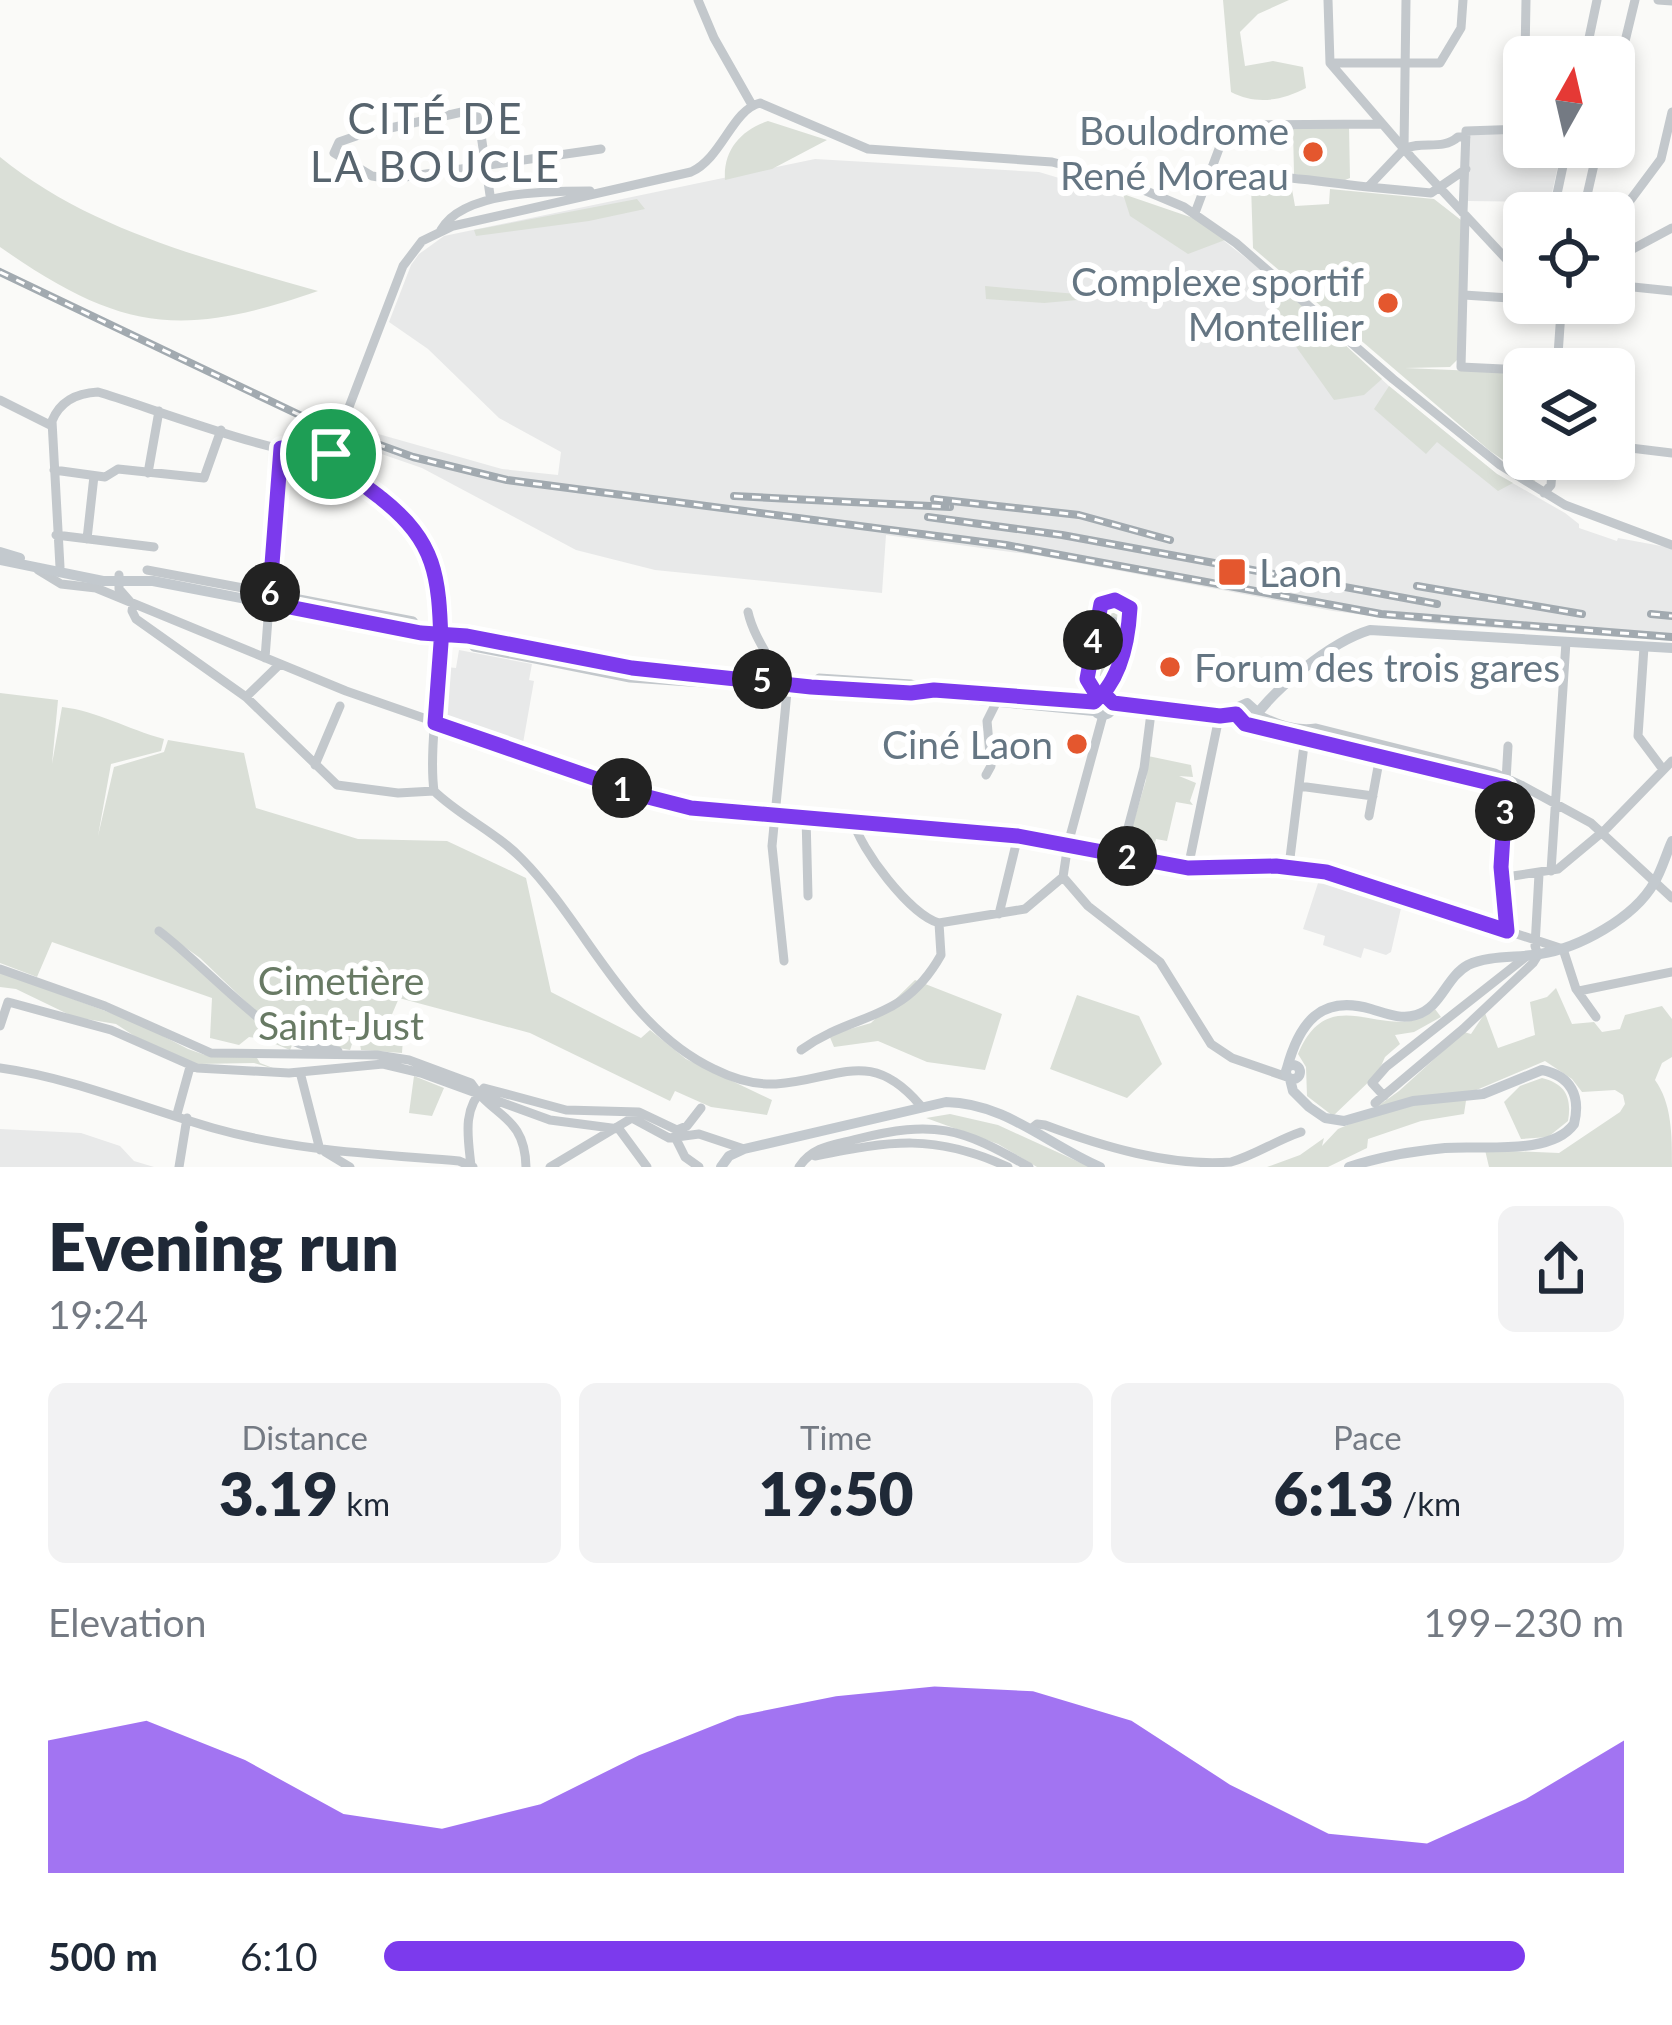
<!DOCTYPE html>
<meta charset="utf-8">
<style>
:root{--surface:#fff;--page:#f2f2f3;--text:#1f2937;--muted:#747a83;--accent:#7c3aed}
body{margin:0;font-family:Lato,sans-serif;background:var(--page);color:var(--text);height:100vh;display:flex;flex-direction:column;font-size:45px;white-space:nowrap}
*{box-sizing:border-box;margin:0}
p{font-size:39px;color:var(--muted)}
.icon{flex:none;width:66px;height:66px;fill:none;stroke:currentColor;stroke-width:2;stroke-linecap:round;stroke-linejoin:round}
.map{position:relative;height:1167px;overflow:hidden}
.sheet{display:flex;flex-direction:column;background:var(--surface);flex:1}
.sheet>*{flex:none}
.needle{width:78px;rotate:8deg}
.controls{position:absolute;left:1503px;top:36px;display:grid;gap:24px}
.controls a{display:grid;place-items:center;width:132px;height:132px;border-radius:18px;background:var(--surface);box-shadow:0 6px 18px #0003;font-size:60px}
.pin{position:absolute;display:grid;place-items:center;width:102px;height:102px;color:#fff;margin:-51px;border:6px solid #fff;border-radius:50%;box-shadow:0 3px 12px #0007}
.km{position:absolute;width:60px;height:60px;margin:-30px;border-radius:50%;background:#222;color:#fff;font-size:33px;line-height:60px;text-align:center}
.round{display:grid;place-items:center;flex:none;width:126px;height:126px;border-radius:18px;background:var(--page)}
.overview{display:flex;align-items:center;justify-content:space-between;height:204px;padding:0 48px}
h1{font-size:66px;font-weight:800;line-height:90px}
.stats{display:grid;grid-template-columns:repeat(3,1fr);gap:18px;height:204px;padding:12px 48px}
.stats div{display:grid;align-content:center;border-radius:18px;background:var(--page);text-align:center}
.stats b{font-size:60px;font-weight:800}
.stats small{font-size:33px;font-weight:400}
.stats p{font-size:33px}
.chart{height:336px;padding:24px 48px}
.chart p{display:flex;justify-content:space-between}
.chart svg{width:100%;height:216px;margin-top:12px;fill:var(--accent);opacity:.7}
ul{padding:0 48px;list-style:none;font-size:39px}
li{display:grid;grid-template-columns:192px 144px 1fr;align-items:center;height:90px}
li i{height:30px;border-radius:15px;background:var(--accent)}
.map>svg:first-child{display:block}
.built{fill:#e8e9e9}
.green{fill:#dadfd7}
.lines{fill:none;stroke-linecap:round;stroke-linejoin:round}
.minor{stroke:#c3c8cc;stroke-width:9}
.major{stroke:#c3c9ce;stroke-width:10}
.rail-casing{stroke:#a2aab0;stroke-width:8}
.rail{stroke:#fff;stroke-width:3;stroke-dasharray:9;stroke-linecap:butt}
.route-casing{stroke:#fff;stroke-width:24}
.route{stroke:#7c3aed;stroke-width:15}
.poi-dot{fill:#e4572e;stroke:#fff;stroke-width:4.5}
.labels{text-anchor:middle;dominant-baseline:central;stroke-width:12;stroke-linejoin:round;paint-order:stroke}
.poi-label{font-size:39px;fill:#657683;stroke:#fff;text-anchor:end}
.park-label{font-size:39px;fill:#687a64;stroke:#fff}
.neighbourhood-label{font-size:42px;letter-spacing:3px;fill:#57646e;stroke:#fff}
</style>
<div class="map">
<svg width="1672" height="1167" viewBox="0 0 1672 1167">
<rect width="100%" height="100%" fill="#fafaf8"/>
<!-- built -->
<path class="built" d="M1469,131l55,1v15h38l-12,55 -82,-1z
M815,159l224,13 157,47 82,64 111,103 108,88 68,39 14,11v4l38,13 1,-3 54,10v93l-244,-18 -95,-12 -292,-55 -155,-21 -4,58 -227,-23 -79,-20 -154,-82 -78,-27 6,-15 152,43 56,6 3,-23 -62,-34 -71,-69 -39,-27 22,-57 8,-11 25,-18z
M459,650l73,14 -3,16 5,1 -11,62 -75,-26 -7,-10 5,-40 10,1z
M1320,877l28,10 10,8h15l29,9 -11,48 -5,3 -22,-7 -3,10 -38,-13 2,-9 -22,-7z
M0,1129l81,4 39,13 14,15 20,6h-154z"/>
<!-- green -->
<path class="green" d="M1223,0h66l-31,14 -18,18 5,34 28,-5 30,6 3,21c-25,13 -50,17 -75,4z
M768,121l59,19 -55,29 -47,11c-2,-30 16,-50 43,-59z
M1349,127l1,51 -10,4 -46,-8 -1,-45z
M0,157c91,74 208,102 318,134 -138,48 -198,40 -318,-44z
M1291,184l4,22 34,-2 1,-15 104,10 27,21 -3,139 -8,8 -45,1 119,5v86h22v14l-12,8 -44,-30 -237,-203 -2,-63z
M1123,194l73,25 29,21 -37,14 -58,-38z
M637,199l8,10 -56,12 -113,15 -2,-6z
M1278,283l104,96 -18,16 -30,5 -47,-66 -25,-44z
M985,286l126,11 -67,6 -58,-4z
M1389,386l108,88 16,9 -15,8 -61,-49 -11,12 -52,-45z
M1116,609l5,3 -2,31 -10,35 -18,-4 8,-44 7,-7 2,-9z
M0,693l58,7 -6,64 10,-57c35,4 65,22 102,32l-3,12 -50,13 -13,72 16,-69 50,-15 4,-12 76,13 12,55 102,31 89,2 79,37 25,114 90,46 9,-8 36,29 86,41 -5,15 -56,-8 -36,-16 -5,10 -140,-68 -131,-35 -9,21 14,5 -2,29 -41,-3 -1,-6h-8l-2,6 -51,-9 -29,-16 -70,-67 -39,-28 -1,3 105,94 28,16 -3,7 -27,-11 -14,-2 -10,8 -29,-7 2,-40 -160,-56 -15,35 -37,-14z
M1148,756l43,9 2,12 -14,-1 17,7 -6,18 3,4 -17,-3 -9,39 -11,-2 -2,10 -27,-5 19,-64z
M0,972l138,51 50,26 17,6 52,3 3,5 18,7 -24,-7 -57,1 -61,-27 -20,-13 -42,-7 -58,-28 -16,-2z
M915,980l87,34 -17,56 -58,-8 -49,-21 -44,6 -5,-12 42,-12z
M1556,988l16,36 22,-2 8,10 18,-3 5,-14 37,-9 10,13v38l-10,6 -7,17c17,24 17,54 17,87h-183l-4,-17 74,3 61,-41 5,-8 -2,-9 -8,-5 -33,2 -10,-13 -27,-18 -78,33 -3,20 -43,7 -53,18 -1,9 -39,19h-61l33,-12 24,-17 -2,8 16,-17 19,-8 42,-30 65,-59 7,2 14,-21 13,35 37,-13 -5,-33 17,-5z
M1077,995l62,21 23,48 -35,34 -77,-29z
M1435,1009l6,8 -27,15 -19,3 5,9 -15,13 -7,16 -45,43 -26,-20 -1,-29 -8,-13c33,-79 91,-5 137,-45z
M414,1076l30,12 -12,28 -23,-3z
M1542,1078c24,6 30,20 26,43l-20,16 -27,2 -17,-37 16,-16z
M950,1114l48,11 92,42h-53l-39,-23 -72,-26z"/>
<g class="lines">
<!-- minor -->
<path class="minor" d="M698,0l16,38 38,67
M1328,0l2,63
M1658,0l14,1
M1525,57l1,-57
M1585,57l12,-57
M1330,63l81,94 113,121
M1330,63h110l21,-35 2,-28
M1614,87l21,-87
M489,106l-130,29 -20,7 -5,11 38,23 19,3 210,-30
M477,108l13,87
M1523,129l1,-35
M1404,149l2,-149
M1404,149c18,-9 38,2 54,-12h8
M1207,186c37,-20 119,-3 161,1l36,-38
M1368,187l63,6 35,-24
M1195,213l31,-83 17,-5 138,-1
M1463,213l3,-82 58,-2
M1553,213l14,-66
M1583,213l15,-66
M1465,216l-4,151 63,3
M1614,222l47,-63 11,-47
M441,230c21,-39 108,-39 149,-39
M1614,259l58,-31
M1614,285l58,6
M1464,295l60,4
M1554,303l7,9 -4,57
M0,400l52,26
M1614,446l58,7
M331,454l72,-188 19,-25 31,-15 238,-54c31,-14 41,-62 69,-69l108,46 184,13 68,18 64,27 52,36 157,136 107,86 65,40 107,40
M331,454c25,32 65,48 89,81 42,57 5,187 14,256 27,26 62,41 88,68 66,67 103,168 192,210 20,10 41,16 62,15 62,-4 94,-38 144,21
M54,470l51,7 13,-8 86,9 17,-48
M148,473l11,-62
M1544,493l7,-8 2,-26
M56,535l98,12
M87,539l7,-63
M60,567l-8,-146c8,-20 25,-28 46,-29 46,13 196,71 233,62
M38,570l23,14 35,4 250,103 319,111 50,8 336,30 137,28 88,-3 50,7 237,77 13,40 20,28
M147,570l96,18 10,12
M119,575v14l14,16 -1,6 4,8 110,78 91,88 61,8 36,-2
M285,606l14,-7 114,22 8,12
M748,612c6,28 28,53 39,80l-15,154 12,115
M1095,628l18,-7 13,11
M467,636l7,11 156,31 120,8 12,-7
M1644,647l-6,89 24,32
M265,658l16,-210
M812,686l7,-8 92,6 10,3 4,6
M246,697l34,-33
M1098,697l-11,-18 14,-75 8,-4 18,5 3,8 -14,61 -10,22
M1257,714c19,10 38,17 59,14l179,45 26,12 70,38 81,75
M1248,724l275,65
M315,765l25,-59
M986,775l5,-9 -4,-45 10,-20
M1299,786l74,10
M806,816l2,80
M1369,816l11,-60
M853,820c7,29 57,95 86,103
M1121,854l23,-86 7,-55
M1289,866l16,-129
M1188,868l30,-146
M1551,871l15,-229
M1513,876l45,-7 48,-40 66,-68
M1063,877l25,29 72,56 51,82 21,14 55,19
M1063,877l5,-33 35,-129
M999,914l19,-78
M939,923l86,-14 38,-32
M159,931c40,30 100,97 141,113 12,4 26,4 38,7
M1507,931l-6,-64 7,-121
M0,969l105,37 106,47 166,2 32,5 62,23c22,35 54,32 55,84
M1579,991l93,-19
M0,1026l8,-24 4,1 99,27 86,38 92,5 94,-9 38,9 129,47 69,9
M801,1050c56,-40 101,-26 140,-95l-2,-32
M0,1068c73,10 143,40 213,60 81,23 163,26 246,33l14,6
M300,1072l20,78
M1384,1096l-12,-13 14,-16 141,-111
M1375,1103l88,-74 70,-66 5,-8 -3,-9 4,-72
M177,1114l13,-47
M1032,1128l5,-4 8,1c56,21 125,42 186,37 24,-7 46,-22 70,-30
M619,1129l28,38
M676,1139l9,18 14,10
M325,1152l25,15
M815,1156c76,-15 119,-23 193,11
M471,1166c-3,-29 -9,-57 13,-78l82,22 73,2 38,18 10,-4 14,-18
M179,1167l8,-49
M550,1167l82,-49 37,20 30,-4 45,15
M799,1167c14,-21 35,-22 58,-28 77,-19 103,-12 172,28"/>
<!-- major -->
<path class="major" d="M0,552l20,6
M0,560l103,21h50l268,52 46,3 165,31 462,44
M1093 705a10 10 0 1 1 20 0a10 10 0 1 1-20 0Z
M1112,709l106,13 21,-1
M1257,712l-10,-9 -9,4 -2,7 6,9 9,-1c23,-33 79,-80 119,-92l302,18
M1286 1072a7 7 0 1 1 14 0a7 7 0 1 1-14 0Z
M1287,1068c12,-44 33,-74 84,-59 14,4 30,11 45,6 25,-7 30,-38 52,-50 20,-10 50,-7 72,-11 39,-6 94,-36 114,-71 8,-13 12,-29 18,-42
M1290,1079l3,12 16,16 16,11 19,3 69,-20 70,-7 59,-24c29,6 39,26 32,54 -23,32 -93,21 -129,24 -32,3 -66,9 -96,19
M721,1167l8,-11 15,-7 202,-47c60,1 102,43 154,65"/>
<defs>
<path id="rail" d="M0,272l308,147 105,38 94,23 499,65 375,69 291,23
M734,496l216,11
M934,499l145,16 91,25
M928,517l134,18 375,69
M1417,586l165,28
M1651,614l21,2"/>
</defs>
<!-- rail casing -->
<use href="#rail" class="rail-casing"/>
<!-- rail -->
<use href="#rail" class="rail"/>
</g>
<g class="lines">
<defs>
<path id="route" d="M331,454c14,18 33,31 51,45 54,43 57,77 59,144l-6,80 213,74 43,11 327,28 170,32 88,-2 50,6 181,59 -6,-64 5,-80 -261,-63 -9,-10 -16,2 -107,-13 -7,-7 -8,1 -11,-18 14,-75 14,-4 15,8c-2,35 -11,74 -36,94l-160,-12 -23,3 -100,-6 -179,-19 -165,-32c-15,-1 -31,-2 -46,-3l-152,-30 12,-155 35,8 15,-2"/>
</defs>
<!-- route casing -->
<use href="#route" class="route-casing"/>
<!-- route -->
<use href="#route" class="route"/>
</g>
<!-- markers -->
<g class="poi-dot">
<circle cx="1313" cy="152" r="12"/>
<circle cx="1388" cy="303" r="12"/>
<rect x="1217" y="557" width="30" height="30" rx="6"/>
<circle cx="1170" cy="667" r="12"/>
<circle cx="1077" cy="744" r="12"/>
</g>
<g class="labels">
<!-- poi labels -->
<g class="poi-label">
<text x="1289" y="130">Boulodrome<tspan x="1289" dy="45">René Moreau</tspan></text>
<text x="1364" y="281">Complexe sportif<tspan x="1364" dy="45">Montellier</tspan></text>
<text x="1259" y="572" text-anchor="start">Laon</text>
<text x="1194" y="667" text-anchor="start">Forum des trois gares</text>
<text x="1053" y="744">Ciné Laon</text>
</g>
<!-- park labels -->
<g class="park-label">
<text x="341" y="980">Cimetière<tspan x="341" dy="45">Saint-Just</tspan></text>
</g>
<!-- neighbourhood labels -->
<g class="neighbourhood-label">
<text x="436" y="118">CITÉ DE<tspan x="436" dy="48">LA BOUCLE</tspan></text>
</g>
</g>
</svg>
<div class="controls">
<a><svg class="needle" viewBox="-14 -14 28 28"><path d="M0-13l5 13h-10z" fill="#e53935"/><path d="M0 13l5-13h-10z" fill="#747a83"/></svg></a>
<a><svg class="icon" aria-label="locate" viewBox="0 0 24 24"><circle cx="12" cy="12" r="6"/><path d="M12 2v4M12 18v4M2 12h4M18 12h4"/></svg></a>
<a><svg class="icon" aria-label="layers" viewBox="0 0 24 24"><path d="M12 4l9 5-9 5-9-5zM3 14l9 5 9-5"/></svg></a>
</div>
<div class="pin" style="left:331px;top:454px;background:#1e9e55"><svg class="icon" aria-label="arrive" viewBox="0 0 24 24"><path d="M6 21V4h12l-3 4 3 4H6"/></svg></div>
<b class="km" style="left:622px;top:788px">1</b>
<b class="km" style="left:1127px;top:856px">2</b>
<b class="km" style="left:1505px;top:811px">3</b>
<b class="km" style="left:1093px;top:640px">4</b>
<b class="km" style="left:762px;top:679px">5</b>
<b class="km" style="left:270px;top:592px">6</b>
</div>
<section class="sheet">
<div class="overview"><div><h1>Evening run</h1><p>19:24</p></div><a class="round"><svg class="icon" aria-label="share" viewBox="0 0 24 24"><path d="M12 15V3M7 8l5-5 5 5M5 13v7h14v-7"/></svg></a></div>
<div class="stats">
<div><p>Distance</p><b>3.19<small> km</small></b></div>
<div><p>Time</p><b>19:50</b></div>
<div><p>Pace</p><b>6:13<small> /km</small></b></div>
</div>
<div class="chart"><p><span>Elevation</span>199–230 m</p>
<svg viewBox="0 0 160 44" preserveAspectRatio="none"><path d="M0 44V17L10 13L20 21L30 32L40 35L50 30L60 20L70 12L80 8L90 6L100 7L110 13L120 26L130 36L140 38L150 29L160 17V44z"/></svg>
</div>
<ul>
<li><b>500 m</b>6:10<i style="width:92%"></i></li>
</ul>
</section>
